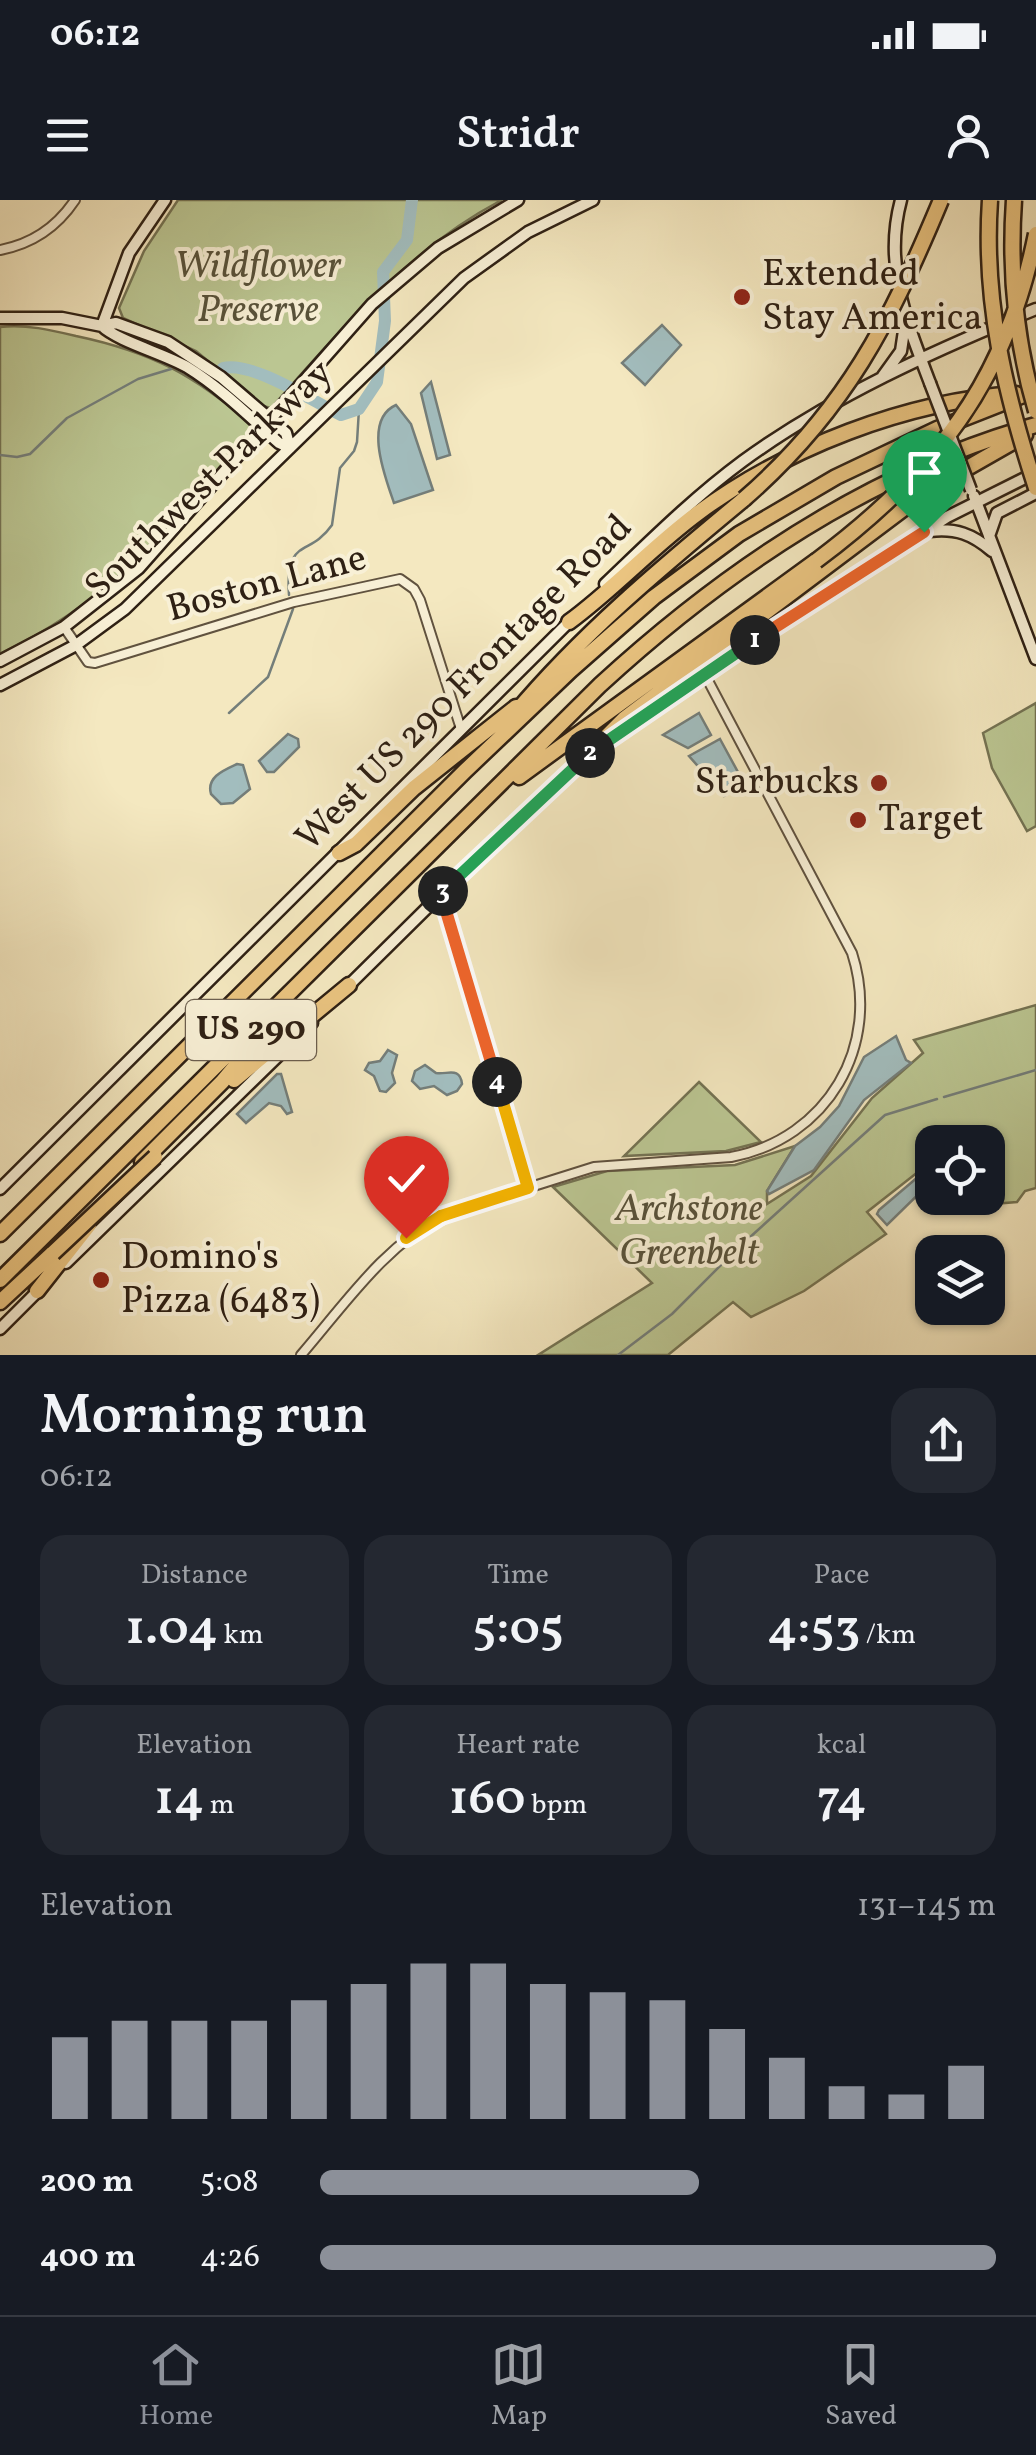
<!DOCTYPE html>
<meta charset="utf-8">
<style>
:root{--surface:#171b24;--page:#242831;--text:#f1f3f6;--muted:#9ea1a6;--line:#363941;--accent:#8c9099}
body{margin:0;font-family:Vollkorn,serif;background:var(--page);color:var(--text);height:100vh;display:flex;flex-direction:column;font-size:38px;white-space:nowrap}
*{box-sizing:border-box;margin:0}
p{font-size:32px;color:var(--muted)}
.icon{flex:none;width:55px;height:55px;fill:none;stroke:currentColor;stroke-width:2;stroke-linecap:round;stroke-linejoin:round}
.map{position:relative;height:1155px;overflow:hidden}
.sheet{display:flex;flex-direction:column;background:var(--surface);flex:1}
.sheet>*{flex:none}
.fabs{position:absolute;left:915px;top:925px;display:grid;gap:20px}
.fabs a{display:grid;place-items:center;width:90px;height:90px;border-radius:20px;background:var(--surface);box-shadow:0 2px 8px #0004;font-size:50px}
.pin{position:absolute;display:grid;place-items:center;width:85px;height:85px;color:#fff;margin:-102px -42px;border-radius:50% 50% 50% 0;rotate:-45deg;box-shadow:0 0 10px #0007}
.pin .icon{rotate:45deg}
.km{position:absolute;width:50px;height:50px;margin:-25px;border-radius:50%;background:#222;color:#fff;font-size:28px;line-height:50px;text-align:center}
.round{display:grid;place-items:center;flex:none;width:105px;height:105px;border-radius:30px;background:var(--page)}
.headline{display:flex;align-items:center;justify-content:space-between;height:170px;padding:0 40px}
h1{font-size:55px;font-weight:600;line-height:75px}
.metrics{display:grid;grid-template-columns:repeat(3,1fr);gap:15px;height:170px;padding:10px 40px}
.metrics div{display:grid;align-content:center;border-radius:25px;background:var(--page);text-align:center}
.metrics b{font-size:50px;font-weight:600}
.metrics small{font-size:28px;font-weight:400}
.metrics p{font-size:28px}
.chart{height:280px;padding:20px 40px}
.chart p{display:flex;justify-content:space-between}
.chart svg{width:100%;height:180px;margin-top:10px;stroke:var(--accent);stroke-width:6}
ul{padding:0 40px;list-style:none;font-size:32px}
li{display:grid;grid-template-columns:160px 120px 1fr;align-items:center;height:75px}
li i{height:25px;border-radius:12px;background:var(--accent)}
.status{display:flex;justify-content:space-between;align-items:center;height:70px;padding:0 50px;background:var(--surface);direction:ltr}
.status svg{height:28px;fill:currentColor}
header{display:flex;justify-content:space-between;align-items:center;height:130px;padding:0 40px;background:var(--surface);font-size:45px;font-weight:600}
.tabs{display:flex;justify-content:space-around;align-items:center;height:140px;border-top:2px solid var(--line);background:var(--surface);font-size:28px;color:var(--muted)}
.tabs a{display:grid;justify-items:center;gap:5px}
.tabs .current{color:var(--accent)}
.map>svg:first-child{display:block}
.green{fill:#bbc692;stroke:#747353;stroke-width:2.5}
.water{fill:#a2bdbe;stroke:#747e7a;stroke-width:2.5}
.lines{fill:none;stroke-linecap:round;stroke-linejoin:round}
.stream{stroke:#747e7a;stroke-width:2.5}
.river{stroke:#a2bdbe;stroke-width:12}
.street-casing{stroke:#60523f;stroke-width:12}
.secondary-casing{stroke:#2e2014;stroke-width:15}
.highway-casing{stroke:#2e2014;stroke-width:19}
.street{stroke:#f8f0d6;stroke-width:8}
.secondary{stroke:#f8f0d6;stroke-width:10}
.highway{stroke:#eac480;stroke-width:14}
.secondary-bridge-casing{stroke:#2e2014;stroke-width:15;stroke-linecap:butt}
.highway-bridge-casing{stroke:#2e2014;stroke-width:19;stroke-linecap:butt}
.secondary-bridge{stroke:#f8f0d6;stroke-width:10}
.highway-bridge{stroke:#eac480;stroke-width:14}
.split-1-casing{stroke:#fff;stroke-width:20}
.split-2-casing{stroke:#fff;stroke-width:20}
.split-3-casing{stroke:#fff;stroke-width:20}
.split-4-casing{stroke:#fff;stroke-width:20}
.split-5-casing{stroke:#fff;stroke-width:20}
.split-6-casing{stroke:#fff;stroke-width:20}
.split-1{stroke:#f0652b;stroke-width:12}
.split-2{stroke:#22a559;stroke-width:12}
.split-3{stroke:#22a559;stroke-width:12}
.split-4{stroke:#f0652b;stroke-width:12}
.split-5{stroke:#f5b400;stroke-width:12}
.split-6{stroke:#f5b400;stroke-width:12}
.poi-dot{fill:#8f2418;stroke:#f8f0d6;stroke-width:4}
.labels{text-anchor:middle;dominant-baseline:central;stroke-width:8;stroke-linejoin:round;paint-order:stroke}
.shield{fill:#f8f0d6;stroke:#6b5e4e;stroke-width:2.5}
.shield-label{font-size:35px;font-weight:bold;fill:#2e2014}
.park-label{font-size:38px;font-style:italic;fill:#58523a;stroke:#f8f0d6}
.poi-label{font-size:38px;fill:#2e2014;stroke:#f8f0d6;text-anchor:start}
.street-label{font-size:38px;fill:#2e2014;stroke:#f8f0d6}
</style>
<div class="status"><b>06:12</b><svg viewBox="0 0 49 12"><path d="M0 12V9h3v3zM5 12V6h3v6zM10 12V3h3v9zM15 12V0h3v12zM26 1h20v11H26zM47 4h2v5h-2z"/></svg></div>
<header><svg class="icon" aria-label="menu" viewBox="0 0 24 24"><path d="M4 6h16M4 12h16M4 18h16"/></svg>Stridr<svg class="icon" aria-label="person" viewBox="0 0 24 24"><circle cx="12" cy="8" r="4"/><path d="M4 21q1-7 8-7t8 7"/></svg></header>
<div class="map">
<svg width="1036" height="1155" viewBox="0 0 1036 1155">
<rect width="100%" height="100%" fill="#f4e8c0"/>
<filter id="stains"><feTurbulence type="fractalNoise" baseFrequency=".002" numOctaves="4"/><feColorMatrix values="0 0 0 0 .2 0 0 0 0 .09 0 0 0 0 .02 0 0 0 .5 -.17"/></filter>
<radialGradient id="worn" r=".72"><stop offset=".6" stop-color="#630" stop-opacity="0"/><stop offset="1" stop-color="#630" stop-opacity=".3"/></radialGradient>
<!-- green -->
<path class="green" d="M178,0h324c-94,49 -161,130 -231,208l-8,-2 -67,-55 -73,-33 -4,-10 25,-57z
M0,127c26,-3 51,3 76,9 76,16 118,39 176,89v6c-80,94 -137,169 -252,223z
M1036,503v123l-9,5 -35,-63 -9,-35z
M1036,805v183l-11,3 -8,11 -24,2 -1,6 -13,3 -13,-4 -6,-11h28v-56h-56v19l-65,51 19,22 -82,57 -53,26 -18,-15 -65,53h-130l114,-72 -99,-96 54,-16 128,-6 60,-19 -28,45v13l44,-28 61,-78 51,-45 -9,-13z
M699,882l62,60 -35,9 -102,5z"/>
<!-- water -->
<path class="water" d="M662,125l19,20 -36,40 -23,-22z
M431,182l19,73 -13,4 -16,-66z
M396,205l15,19 22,66 -39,13c-8,-24 -32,-83 2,-98z
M699,513l12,22 -23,13 -25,-13z
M288,534l10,5 1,8 -25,25h-7l-8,-11z
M720,539l25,46 -21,11 -35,-40z
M237,564l6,1 7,24 -17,14 -12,1 -10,-10c-5,-17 13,-24 26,-30z
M896,836l10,24 5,3 -47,37 -50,70 -45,24 -2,-3 28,-45 25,-19 19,-21 25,-49z
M388,850l9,5 -5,18 3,10 -9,9 -6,-1 -6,-15 -9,-6 4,-7 11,-2z
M425,865l11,8c11,2 24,-7 26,11l-5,7 -10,4 -13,-9 -14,3 -8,-8 3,-10z
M277,874h4l11,38 -5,2 -6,-8 -12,-3 -23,20 -9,-9z
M932,965v16l-45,44 -10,-11 2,-4z"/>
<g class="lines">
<!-- stream -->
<path class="stream" d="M0,255l17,2 13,-3 37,-36 71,-39 33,-10
M289,395c-4,-59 20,-37 43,-70l8,-57 14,-17 3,-9 2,-33
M229,513l39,-36 25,-68
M944,897l92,-27
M618,1155l54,-41 66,-66 147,-133 52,-16"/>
<!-- river -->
<path class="river" d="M223,168c30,-7 89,33 118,47l18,-6 18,-27 8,-61 -2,-49 24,-32 5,-40"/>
<defs>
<path id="street" d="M0,50c32,-6 57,-23 75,-50
M64,427l24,35 7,1 199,-61 106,-23 14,10 6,11 41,129
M441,693l87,294
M301,1155c44,-51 83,-109 144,-141l149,-47 137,-10c96,-18 151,-111 121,-204l-148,-280"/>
<path id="secondary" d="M901,0c-18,66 6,122 29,183
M0,118h62l40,8 14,-3 52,19 53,35 49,42 16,14 4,15
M102,126c15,15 63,28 85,41 34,21 63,50 92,76l11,5
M102,126l27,-73 36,-53
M883,176l18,-25 4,-27
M974,296l62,163
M930,331c26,-3 42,3 62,20
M989,336l8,-23 39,-20
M605,384c45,-43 88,-86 138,-123 88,-64 192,-111 293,-152
M0,461l64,-34 75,-59 233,-264 66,-56 80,-48
M0,485l76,-40 49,-36 339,-331 64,-46 65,-32
M613,536l91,-63 243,-156 88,-44
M344,790l174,-172 77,-69
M0,989l573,-571
M66,1063l246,-240
M0,1129l40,-40"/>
<path id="highway" d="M569,422c45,-33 83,-75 129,-109 88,-65 208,-112 318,-119
M512,517c69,-83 150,-150 232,-218
M591,552l34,-34 302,-227 98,-56
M519,577l297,-216
M339,653l17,-9 58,-56 102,-81
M234,880l115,-95
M142,962l80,-80 58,-69
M0,1034l465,-463 106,-101 83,-73 85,-63 97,-57 101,-48 99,-39
M0,1080l600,-595c124,-114 272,-214 436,-260
M37,1091l52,-66
M0,1102l53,-49"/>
</defs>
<!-- street casing -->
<use href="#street" class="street-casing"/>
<!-- secondary casing -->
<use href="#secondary" class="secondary-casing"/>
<!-- highway casing -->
<use href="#highway" class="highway-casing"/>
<!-- street -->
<use href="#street" class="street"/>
<!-- secondary -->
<use href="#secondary" class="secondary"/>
<!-- highway -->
<use href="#highway" class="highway"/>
<defs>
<path id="secondary-bridge" d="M930,183l41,107"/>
<path id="highway-bridge" d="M990,0c-7,101 15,193 46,288
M1014,0c-5,71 2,143 22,211
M744,299c102,-89 146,-177 197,-299
M816,361c119,-89 190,-178 220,-327
M53,1053l102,-96"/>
</defs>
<!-- secondary-bridge casing -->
<use href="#secondary-bridge" class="secondary-bridge-casing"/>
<!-- highway-bridge casing -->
<use href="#highway-bridge" class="highway-bridge-casing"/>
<!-- secondary-bridge -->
<use href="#secondary-bridge" class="secondary-bridge"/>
<!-- highway-bridge -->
<use href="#highway-bridge" class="highway-bridge"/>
</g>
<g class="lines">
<defs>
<path id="split-1" d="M755,440l169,-108"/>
<path id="split-2" d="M590,553l165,-113"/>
<path id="split-3" d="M443,691l147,-138"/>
<path id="split-4" d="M443,691v10l54,181"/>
<path id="split-5" d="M441,1016l87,-28 -31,-106"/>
<path id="split-6" d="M406,1038l35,-22"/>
</defs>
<!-- split-1 casing -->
<use href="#split-1" class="split-1-casing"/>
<!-- split-2 casing -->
<use href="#split-2" class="split-2-casing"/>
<!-- split-3 casing -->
<use href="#split-3" class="split-3-casing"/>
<!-- split-4 casing -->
<use href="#split-4" class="split-4-casing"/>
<!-- split-5 casing -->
<use href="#split-5" class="split-5-casing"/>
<!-- split-6 casing -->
<use href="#split-6" class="split-6-casing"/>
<!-- split-1 -->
<use href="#split-1" class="split-1"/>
<!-- split-2 -->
<use href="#split-2" class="split-2"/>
<!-- split-3 -->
<use href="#split-3" class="split-3"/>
<!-- split-4 -->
<use href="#split-4" class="split-4"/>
<!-- split-5 -->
<use href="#split-5" class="split-5"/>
<!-- split-6 -->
<use href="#split-6" class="split-6"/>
</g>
<!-- markers -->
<g class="poi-dot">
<circle cx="742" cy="97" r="10"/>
<circle cx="879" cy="583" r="10"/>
<circle cx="858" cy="620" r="10"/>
<circle cx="101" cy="1080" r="10"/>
</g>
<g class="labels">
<!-- shield labels -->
<rect class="shield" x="186" y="800" width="130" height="60" rx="8"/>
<g class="shield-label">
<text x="251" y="830">US 290</text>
</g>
<!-- park labels -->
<g class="park-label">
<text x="258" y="67">Wildflower<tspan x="258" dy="44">Preserve</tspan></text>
<text x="689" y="1010">Archstone<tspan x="689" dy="44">Greenbelt</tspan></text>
</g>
<!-- poi labels -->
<g class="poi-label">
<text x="762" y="75">Extended<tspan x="762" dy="44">Stay America</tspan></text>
<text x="859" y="583" text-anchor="end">Starbucks</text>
<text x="878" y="620">Target</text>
<text x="121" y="1058">Domino's<tspan x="121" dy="44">Pizza (6483)</tspan></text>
</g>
<!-- street labels -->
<g class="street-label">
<text transform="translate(210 281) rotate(-44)">Southwest Parkway</text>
<text transform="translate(267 385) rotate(-15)">Boston Lane</text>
<text transform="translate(465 484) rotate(-45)">West US 290 Frontage Road</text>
</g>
</g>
<rect width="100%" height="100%" filter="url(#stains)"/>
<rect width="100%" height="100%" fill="url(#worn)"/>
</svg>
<div class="fabs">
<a><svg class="icon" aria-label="locate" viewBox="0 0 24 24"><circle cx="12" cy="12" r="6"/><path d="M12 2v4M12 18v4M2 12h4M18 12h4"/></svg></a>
<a><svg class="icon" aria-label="layers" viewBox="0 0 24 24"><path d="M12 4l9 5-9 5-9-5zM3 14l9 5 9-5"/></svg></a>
</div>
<div class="pin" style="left:924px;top:332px;background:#1e9e55"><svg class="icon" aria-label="arrive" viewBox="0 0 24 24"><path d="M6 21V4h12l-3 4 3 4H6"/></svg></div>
<div class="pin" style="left:406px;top:1038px;background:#d93025"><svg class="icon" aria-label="check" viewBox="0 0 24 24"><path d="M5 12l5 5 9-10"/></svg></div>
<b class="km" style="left:755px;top:440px">1</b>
<b class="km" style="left:590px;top:553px">2</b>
<b class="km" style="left:443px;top:691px">3</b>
<b class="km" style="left:497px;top:882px">4</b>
</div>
<section class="sheet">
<div class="headline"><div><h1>Morning run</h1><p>06:12</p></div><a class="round"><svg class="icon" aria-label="share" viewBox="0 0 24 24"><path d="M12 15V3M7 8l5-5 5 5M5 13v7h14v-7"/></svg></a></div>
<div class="metrics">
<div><p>Distance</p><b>1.04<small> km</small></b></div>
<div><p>Time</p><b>5:05</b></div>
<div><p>Pace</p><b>4:53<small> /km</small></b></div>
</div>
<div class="metrics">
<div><p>Elevation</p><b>14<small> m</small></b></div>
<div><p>Heart rate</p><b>160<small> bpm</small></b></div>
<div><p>kcal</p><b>74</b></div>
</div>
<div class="chart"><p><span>Elevation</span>131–145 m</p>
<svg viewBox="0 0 160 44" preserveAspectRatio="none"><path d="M5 44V24M15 44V20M25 44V20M35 44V20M45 44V15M55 44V11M65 44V6M75 44V6M85 44V11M95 44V13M105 44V15M115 44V22M125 44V29M135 44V36M145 44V38M155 44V31"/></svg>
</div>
<ul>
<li><b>200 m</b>5:08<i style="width:56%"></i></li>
<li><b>400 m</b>4:26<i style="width:100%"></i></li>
</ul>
</section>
<nav class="tabs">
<a class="current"><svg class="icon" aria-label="home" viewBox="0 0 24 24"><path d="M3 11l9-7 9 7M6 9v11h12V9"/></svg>Home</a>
<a><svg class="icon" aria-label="map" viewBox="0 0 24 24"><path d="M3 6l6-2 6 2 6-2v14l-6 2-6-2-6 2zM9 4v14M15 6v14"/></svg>Map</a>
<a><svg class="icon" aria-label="saved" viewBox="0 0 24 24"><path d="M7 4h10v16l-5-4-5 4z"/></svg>Saved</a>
</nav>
